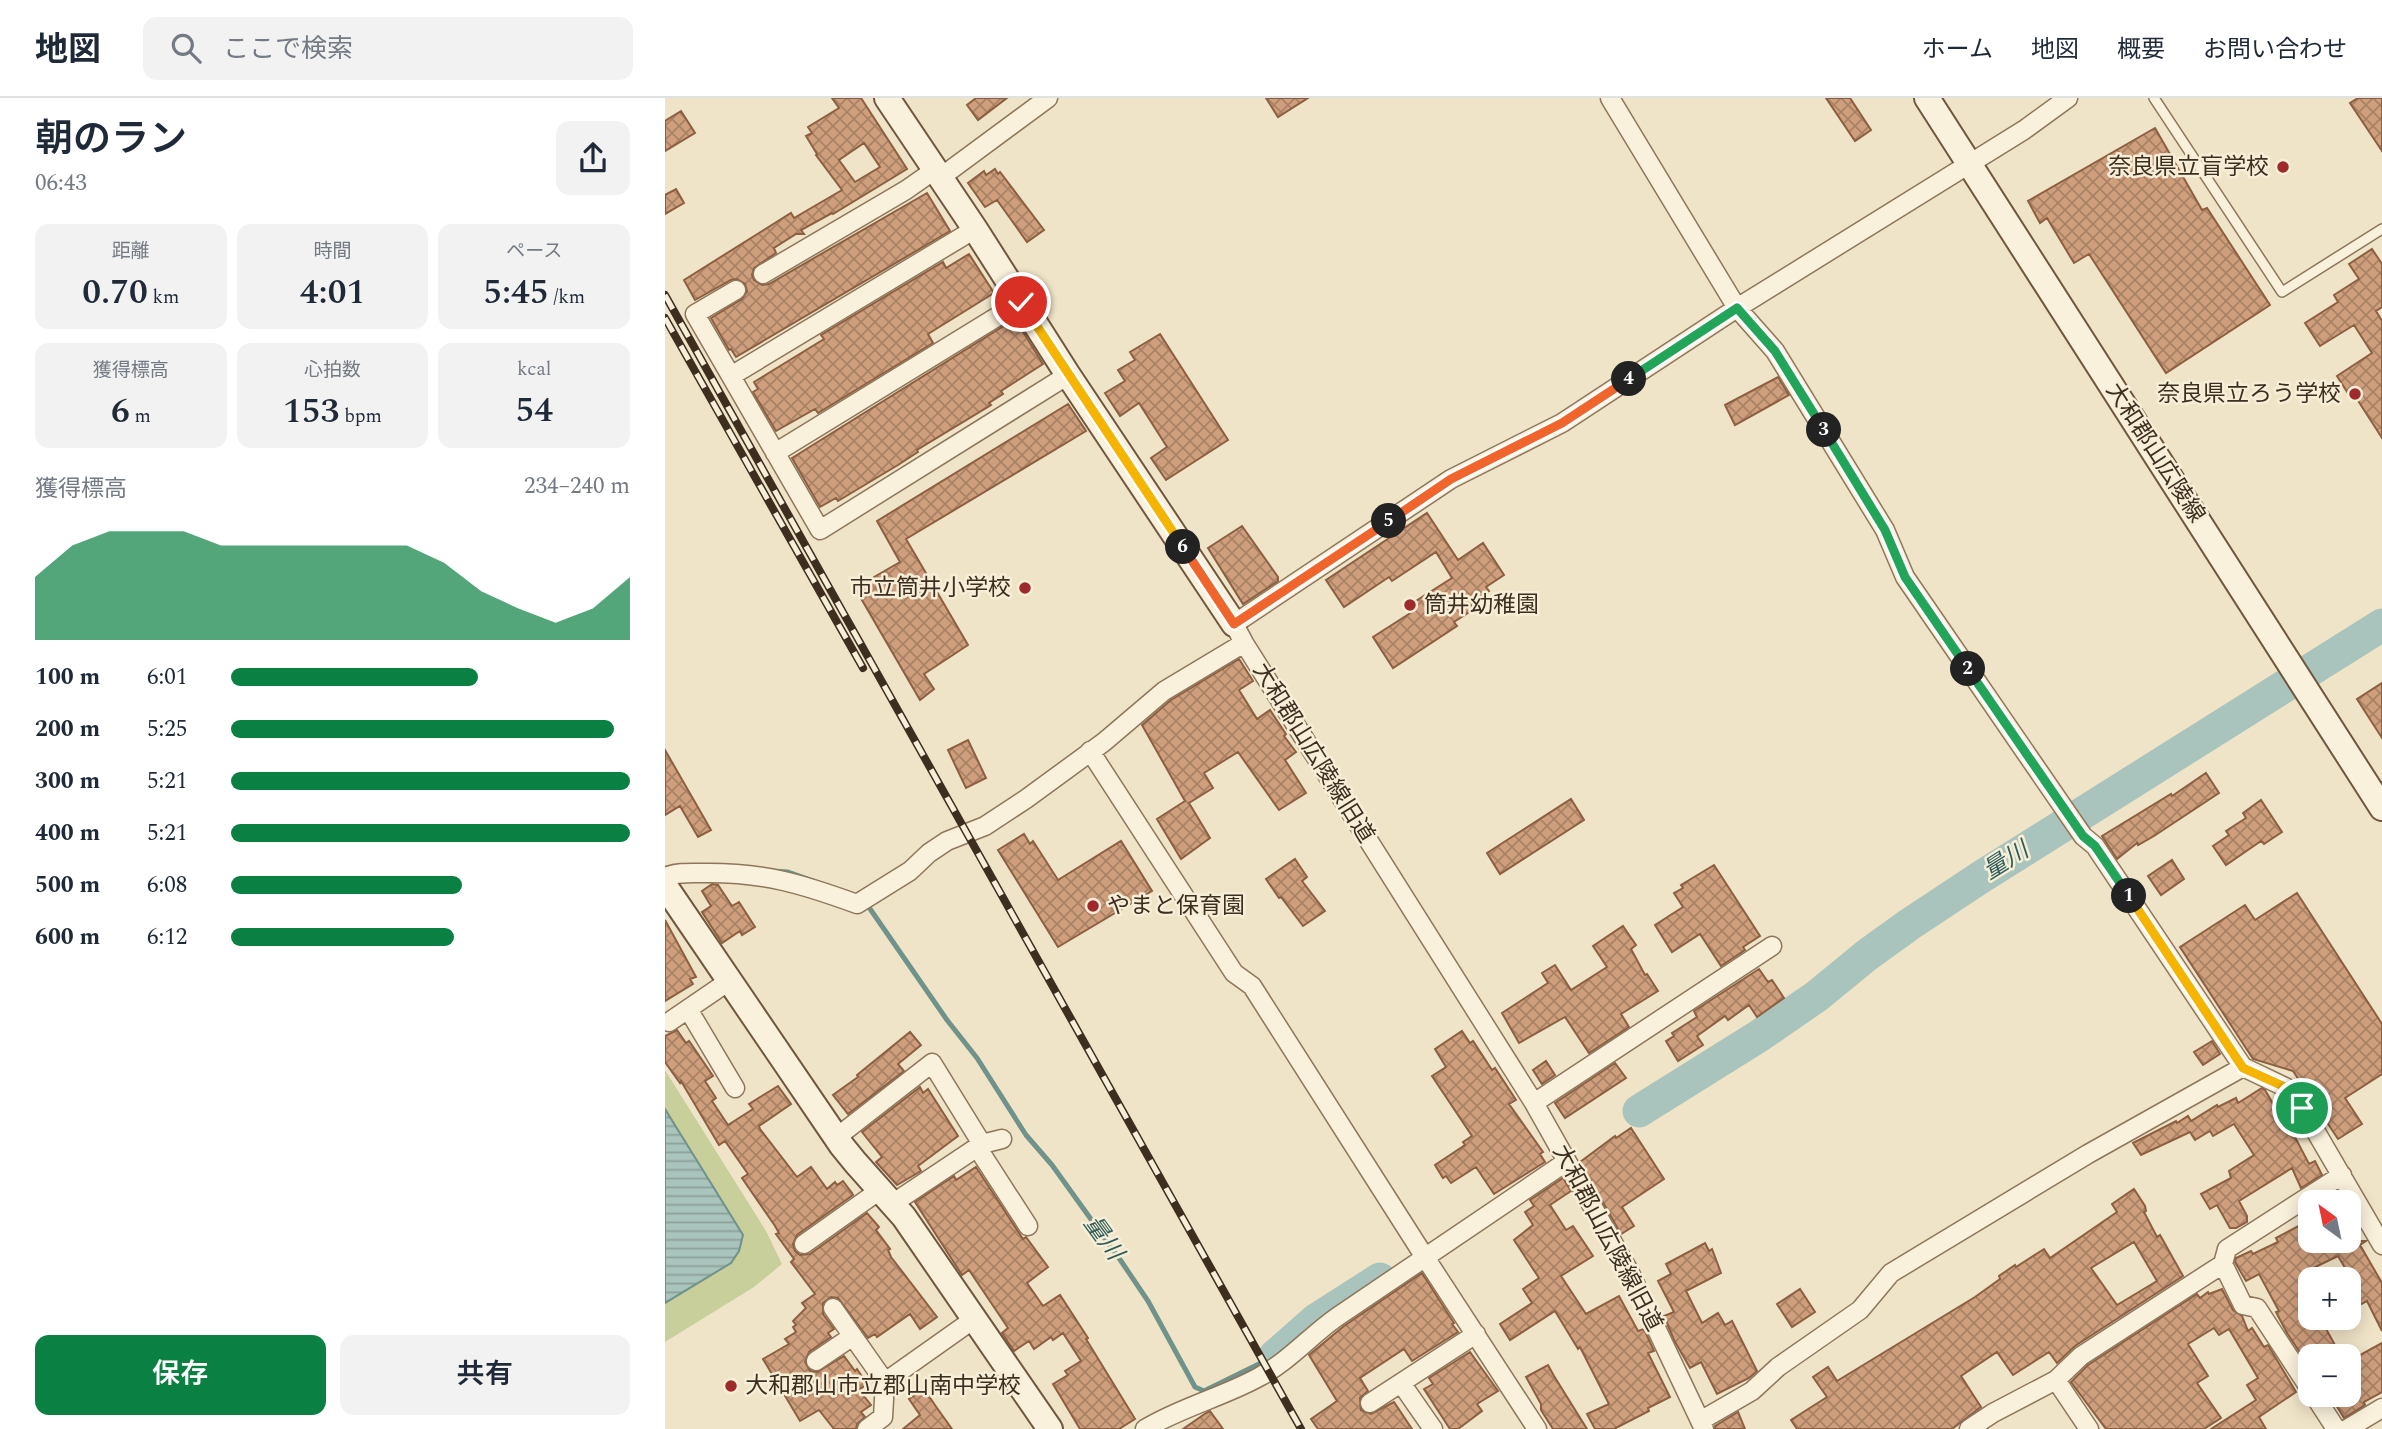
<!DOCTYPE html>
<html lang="ja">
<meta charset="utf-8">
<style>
:root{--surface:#fff;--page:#f2f2f3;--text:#1f2937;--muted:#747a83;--line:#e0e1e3;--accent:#0b8043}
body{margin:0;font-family:Spectral,"Noto Sans JP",serif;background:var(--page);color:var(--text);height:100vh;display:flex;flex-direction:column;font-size:26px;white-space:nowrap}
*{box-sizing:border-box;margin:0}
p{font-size:23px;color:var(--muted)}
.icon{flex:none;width:38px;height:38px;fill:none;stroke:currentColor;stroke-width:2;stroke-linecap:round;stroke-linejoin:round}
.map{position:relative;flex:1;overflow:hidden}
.side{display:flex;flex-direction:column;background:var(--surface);width:665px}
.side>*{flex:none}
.needle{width:46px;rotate:327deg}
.buttons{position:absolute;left:1633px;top:1092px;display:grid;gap:14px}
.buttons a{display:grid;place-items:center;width:63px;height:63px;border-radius:14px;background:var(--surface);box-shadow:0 4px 18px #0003;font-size:35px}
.pin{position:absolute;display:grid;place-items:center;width:60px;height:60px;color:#fff;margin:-30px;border:4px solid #fff;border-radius:50%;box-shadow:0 2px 7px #0007}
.km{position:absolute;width:35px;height:35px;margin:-18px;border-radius:50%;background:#222;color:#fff;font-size:19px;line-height:35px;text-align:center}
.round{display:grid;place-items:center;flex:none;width:74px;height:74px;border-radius:14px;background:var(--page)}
.summary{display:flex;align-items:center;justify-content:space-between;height:119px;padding:0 35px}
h1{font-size:38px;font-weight:600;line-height:52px}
.metrics{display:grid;grid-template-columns:repeat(3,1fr);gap:10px;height:119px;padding:7px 35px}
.metrics div{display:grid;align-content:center;border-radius:14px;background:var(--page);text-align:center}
.metrics b{font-size:35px;font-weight:600}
.metrics small{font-size:19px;font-weight:400}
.metrics p{font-size:19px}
.chart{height:196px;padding:14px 35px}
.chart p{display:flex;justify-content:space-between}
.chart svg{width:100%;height:126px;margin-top:7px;fill:var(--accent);opacity:.7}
.button{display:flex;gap:14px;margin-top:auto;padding:14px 35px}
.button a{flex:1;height:80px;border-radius:14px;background:var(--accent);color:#fff;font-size:28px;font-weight:600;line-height:80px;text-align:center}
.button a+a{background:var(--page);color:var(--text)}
ul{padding:0 35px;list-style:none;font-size:23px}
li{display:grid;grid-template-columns:112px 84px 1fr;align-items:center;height:52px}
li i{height:18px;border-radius:9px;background:var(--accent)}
header{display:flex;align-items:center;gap:42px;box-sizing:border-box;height:98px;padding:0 35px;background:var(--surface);border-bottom:2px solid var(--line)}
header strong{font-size:33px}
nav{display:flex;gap:38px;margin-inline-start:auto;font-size:24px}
.search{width:490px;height:63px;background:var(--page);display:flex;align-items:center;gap:18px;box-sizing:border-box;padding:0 24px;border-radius:14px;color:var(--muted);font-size:26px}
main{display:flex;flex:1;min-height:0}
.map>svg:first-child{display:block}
.green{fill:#c9cf9b}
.water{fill:url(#water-rules);stroke:#6f938a;stroke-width:2}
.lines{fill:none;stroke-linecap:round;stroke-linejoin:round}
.stream{stroke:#6f938a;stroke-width:5}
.river{stroke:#a9c4bc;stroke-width:33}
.building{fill:url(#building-cross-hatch);stroke:#8d5f41;stroke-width:2;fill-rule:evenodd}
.lane-casing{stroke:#8d765c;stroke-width:12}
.street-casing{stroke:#8d765c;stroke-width:21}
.secondary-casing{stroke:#6f573f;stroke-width:28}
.lane{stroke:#faf1dc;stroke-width:9}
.street{stroke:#faf1dc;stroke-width:18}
.secondary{stroke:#faf1dc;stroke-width:24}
.rail-casing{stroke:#3d2e20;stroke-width:8}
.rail{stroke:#f7eed8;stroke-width:5;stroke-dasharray:16;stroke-linecap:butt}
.split-1-casing{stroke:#fff;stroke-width:14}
.split-2-casing{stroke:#fff;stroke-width:14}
.split-3-casing{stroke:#fff;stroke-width:14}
.split-4-casing{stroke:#fff;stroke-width:14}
.split-5-casing{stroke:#fff;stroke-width:14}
.split-6-casing{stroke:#fff;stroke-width:14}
.split-7-casing{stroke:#fff;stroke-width:14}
.split-1{stroke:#f5b400;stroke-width:9}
.split-2{stroke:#22a559;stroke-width:9}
.split-3{stroke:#22a559;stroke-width:9}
.split-4{stroke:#22a559;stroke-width:9}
.split-5{stroke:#f0652b;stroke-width:9}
.split-6{stroke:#f0652b;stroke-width:9}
.split-7{stroke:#f5b400;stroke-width:9}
.poi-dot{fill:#9e2a2b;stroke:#f7eed8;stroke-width:2.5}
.labels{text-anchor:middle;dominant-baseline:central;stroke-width:5;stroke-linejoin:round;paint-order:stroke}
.poi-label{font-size:23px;fill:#3d2e20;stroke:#f7eed8;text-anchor:end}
.street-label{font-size:23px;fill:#3d2e20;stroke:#f7eed8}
.water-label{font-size:24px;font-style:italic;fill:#2f5d5a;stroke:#f7eed8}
</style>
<header>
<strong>地図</strong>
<div class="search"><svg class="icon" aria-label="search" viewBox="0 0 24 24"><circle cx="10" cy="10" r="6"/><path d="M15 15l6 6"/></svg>ここで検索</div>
<nav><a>ホーム</a><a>地図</a><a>概要</a><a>お問い合わせ</a></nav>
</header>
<main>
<section class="side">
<div class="summary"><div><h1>朝のラン</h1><p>06:43</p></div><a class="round"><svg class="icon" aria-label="share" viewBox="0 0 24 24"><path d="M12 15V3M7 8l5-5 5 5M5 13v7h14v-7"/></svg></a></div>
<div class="metrics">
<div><p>距離</p><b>0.70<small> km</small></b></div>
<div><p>時間</p><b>4:01</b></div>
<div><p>ペース</p><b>5:45<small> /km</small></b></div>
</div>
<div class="metrics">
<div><p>獲得標高</p><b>6<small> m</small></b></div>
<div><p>心拍数</p><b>153<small> bpm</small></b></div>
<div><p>kcal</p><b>54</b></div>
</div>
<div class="chart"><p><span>獲得標高</span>234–240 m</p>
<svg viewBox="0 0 160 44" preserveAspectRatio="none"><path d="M0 44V22L10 11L20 6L30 6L40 6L50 11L60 11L70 11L80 11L90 11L100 11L110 17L120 27L130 33L140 38L150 33L160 22V44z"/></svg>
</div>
<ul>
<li><b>100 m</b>6:01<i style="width:62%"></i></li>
<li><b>200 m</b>5:25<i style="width:96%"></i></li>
<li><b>300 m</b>5:21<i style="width:100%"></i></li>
<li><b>400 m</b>5:21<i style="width:100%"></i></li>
<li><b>500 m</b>6:08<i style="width:58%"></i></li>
<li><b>600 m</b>6:12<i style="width:56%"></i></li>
</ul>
<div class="button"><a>保存</a><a>共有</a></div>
</section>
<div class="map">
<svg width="1717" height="1331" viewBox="0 0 1717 1331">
<defs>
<pattern id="water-rules" width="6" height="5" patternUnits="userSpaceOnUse" patternTransform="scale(1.75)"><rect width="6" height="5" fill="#a9c4bc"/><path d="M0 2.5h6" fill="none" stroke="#8ba098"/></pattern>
<pattern id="building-cross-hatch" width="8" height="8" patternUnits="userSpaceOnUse" patternTransform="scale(1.75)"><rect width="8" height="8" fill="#cf9f7d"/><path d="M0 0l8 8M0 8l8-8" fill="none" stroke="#a98266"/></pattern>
</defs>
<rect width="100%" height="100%" fill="#f0e4c8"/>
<!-- green -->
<path class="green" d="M0,972l101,161 16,33 -28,23 -89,55v-39l66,-40 12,-28 -78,-126z"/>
<!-- water -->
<path class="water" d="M0,1011l78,126 -4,16 -8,12 -66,40z"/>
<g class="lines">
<!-- stream -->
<path class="stream" d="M107,773l16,1 71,25
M201,805l81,117 30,38 49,77 26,30 69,96 27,40 47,86 9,4 71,-35"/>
<!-- river -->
<path class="river" d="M974,1013l120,-75 58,-40 50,-41 43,-31 71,-47 401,-252
M610,1258l41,-36 64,-41"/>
</g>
<!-- building -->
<path class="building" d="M167,0h29l46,71 -74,45 -1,-1 -31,17 3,4h-8l-22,14 2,5 -22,15 -2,7 2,5 8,5 7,-1 158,-91 23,38 -214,126 -5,-8 -2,1 -18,-32 31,-19 5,-8 -2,-7 -8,-5 -6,1 -36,20 -11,-20 107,-67 3,5 48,-28 -26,-35 1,-1 -11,-18 6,-3 -4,-6 31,-19zM199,45l16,24 -25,15 -16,-22z
M311,0h31l-29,22 -11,-15z
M601,0h42l-30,19z
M1161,0h24l21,32 -16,11z
M1693,0h24v53l-32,-48z
M16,13l14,22 -30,18v-30z
M1490,30l47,82 5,-2 63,97 -104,68 -77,-119 -15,9 -27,-45 -7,5 -12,-22z
M330,71l3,5 2,-2 44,58 -17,12 -30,-42 -12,7 -17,-24 16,-12 2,4z
M11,91l8,14 -19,11v-19z
M1707,151l10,15v43l-6,4 6,10v117l-27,-42 -4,2 -14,-22 35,-23 -18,-28 -34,21 -15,-23 33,-21 -4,-7 25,-16 -10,-15z
M304,156l25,39 -66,41 5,9 -115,70 -3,-4 -39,22 -23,-39 5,-3 -4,-7 70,-43 -3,-4 122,-73 3,6z
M350,221l28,45 -42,27 2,3 -14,9 2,2 -74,45 1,2 -20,13 -60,36 -2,-3 -16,9 -28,-49z
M495,236l68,106 -62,40 -15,-22 16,-11 -28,-44 -19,13 -15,-23 20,-12 -7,-11 17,-10 -5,-8z
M1113,279l11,18 -54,30 -10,-20z
M403,306l18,27 -180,108 62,106 -44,29 10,15 -14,11 -65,-112 45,-26 -23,-41z
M762,415l31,47 25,-17 21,32 -18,12 3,4 -19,12 4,6 -20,13 3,4 -64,42 -20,-31 39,-25 -4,-6 44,-28 -16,-26 -44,29 -3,-4 -45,30 -18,-27z
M577,428l36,51v4l-35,23 -35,-56z
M574,561l14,22 -14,9 18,29 13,-9 16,24 -2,2 12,16 -11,8 21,33 -27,17 -41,-58 -34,21 9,15 -24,15 21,35 -29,21 -24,-40 28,-18 -43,-76 29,-25z
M1717,585v55l-25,-39z
M303,642l18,38 -20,10 -18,-38z
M0,652l46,80 -13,7 -18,-31 -15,9z
M1541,675l13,20 -65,43 -16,9 -1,-2 -20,16 -15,-23 69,-42 1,2z
M906,701l13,21 -84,54 -13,-21z
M1596,702l21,32 -18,12 -3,-3 -35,24 -13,-19 16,-11 -3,-4 20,-13 -3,-5z
M359,736l6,10 3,-3 25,39 63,-39 31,50 -94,56 -60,-97z
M630,761l12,18 -5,4 23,30 -22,15 -22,-29 -2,1 -13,-19z
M1507,762l12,19 -23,16 -13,-19z
M1049,767l46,71 -17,11 2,3 -24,16 -21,-32 -28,18 -17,-27 28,-18 -9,-14 9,-5 -2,-3z
M47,786l6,1 14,21 7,-4 16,25 -13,8 -2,-4 -18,12 -20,-31 9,-6 -9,-15z
M1632,795l85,131v50l-37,24 17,26 -24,15 -45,-68 -40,-12 -73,-112 65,-42 10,15z
M0,822l31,57 -6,2 3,5 -28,17z
M958,828l13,19 -5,4 14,26 2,-1 11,17 -37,23 8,13 -40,26 -24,-36 -46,26 -17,-30 46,-30 -6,-10 13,-8 16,25 36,-23 -14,-21z
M1094,871l9,13 4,-2 12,18 -27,19 -8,-12 -21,15 -3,-4 -28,20 6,9 -25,16 -12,-20 8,-5 -2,-3 25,-16 -3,-6z
M12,932l9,13 3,-2 24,35 -8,5 11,17 -4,3 16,24 25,-16 -4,-5 29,-18 13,18 -32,22 1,3 37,48 14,-10 16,22 8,-7 2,3 6,-4 9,12 1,2 -56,40 -4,9 2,7 5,4 10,-1 57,-41 12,14 -3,3 14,19 -2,1 3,7 46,60 -17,12 -10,-15 -33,23 -2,-3 -7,4 -30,-40 -7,-1 -8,6v11l11,15 -6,4 3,4 -22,15 -4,10 5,9 7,1 27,-16 11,15 2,-2 10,15 -8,6 12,15 -10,7 4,5 -8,7 -1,5h-22l-15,-19 -19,11 -37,-62 26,-15 -4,-5 11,-7 -3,-5 3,-2 -3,-4 13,-13 -4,-5 13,-9 -24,-32 3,-3 -18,-25 3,-1 -4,-7 -33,-48 6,-4 -23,-33 -6,4 -38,-64 -1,2 -15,-21v-26z
M797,933l8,12 3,-2 19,29 3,-2 21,32 -7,4 34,48 -3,2 5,8 -51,32 -18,-27 -25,16 -5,-7 -3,2 -8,-13 30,-20 -2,-3 9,-6 -40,-60 14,-9 -11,-18z
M245,934l11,13 -23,19 6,7 -56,43 -15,-19 25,-18 -1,-2z
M1547,943l8,13 -17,11 -9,-13z
M881,963l9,14 -13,9 -9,-14z
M950,965l11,15 -61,40 -10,-15z
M255,989l3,6 5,-4 30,47 -40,30 3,5 -24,14 -21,-23 6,-5 -20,-25z
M1597,990l3,2 14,24 3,-2 27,52 6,-3 7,14 -21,13 -9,-20 -53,33 8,15v6l-11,6h-6l-13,-23 -7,4 -9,-15 30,-16 -2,-7 25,-16 -20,-31 -21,12 -3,-5 -15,9 -5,-8 -49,23 -8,-12 43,-22 1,2 11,-7 3,5 26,-16 1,2 18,-9 2,5z
M966,1030l33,51 -42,28 12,19 -13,8 -41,-72 35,-26 1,2z
M311,1069l47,72 3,-2 22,30 -21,16 16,23 17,-11 28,43 -2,1 49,80 -16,10h-39l-27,-45 15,-9 -3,-4 16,-10 -18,-28 -10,7 -2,-3 -17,12 -5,-8 -15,10 -12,-18 6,-5 -39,-58 -7,5 -47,-73 39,-26 2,4z
M898,1080l8,13 -21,14 16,25 7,-4 20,30 -32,20 25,38 33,-18 19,35 6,-2 10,22 -6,2 22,44 -22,11 1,3 -35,18h-19l-8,-15 22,-10 -29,-57 -2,2 -23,-38 -45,29 -10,-16 32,-21 -9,-14 16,-11 -25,-38 19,-15 -8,-13 9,-6 -4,-6z
M1469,1091l11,17 1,5 -2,1 13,25 3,-2 23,41 -108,70 -18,17 -8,-11 -36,23 -16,-23 -36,24 20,31 -29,22h-155l-6,-9 36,-23 -14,-20 15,-10 9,14 138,-84 25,-18 -1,-3 16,-11 1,2 28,-18 6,9 67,-46 -5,-8zM1469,1144l23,39 -40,24 -26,-37z
M1645,1122v21h39v-17l9,17h8l-6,4 22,38v48l-15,-30 -18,10v-27l4,-3 -15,-25 -31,15 3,5v14l-6,3 6,10v15h10l21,38h-31l-5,4 -18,-27 -11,-21 3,-1 -20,-37 -13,7 -11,-19 1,-4 15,-7 2,3 25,-12 -2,-4z
M1040,1145l4,8 3,-2 9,24 -35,18 16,32 16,-10 7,12 7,-4 25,50 -8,7 -32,16 -16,-32 -11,6 -16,-28 -10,-24 10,-4 -16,-31 13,-7 -5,-10z
M757,1175l32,50 -2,1 6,8 -46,29 -8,-12 -44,29 8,13 -8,7 1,12 10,4 23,-12 18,27h-94l-7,-10 26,-18 -28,-46 35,-29z
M1135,1191l15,23 -23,15 -15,-23z
M1557,1191l11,21 9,6 6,15 4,-3 12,19 4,-2 28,47 -37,25 7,12h-55l45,-29 -9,-15 11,-7 -29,-49 -10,6 -5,-7 -26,16 20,32 -11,7 24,35 -17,11h-98l-35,-47 17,-17 109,-71 3,4 8,-6 1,2z
M1717,1245v49l-18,10 1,3 -21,13 -14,-23h19v-34z
M805,1254l28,39 -21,13 5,7 -24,18h-8l-26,-40 9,-5 -4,-6z
M883,1267l6,11 33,53h-34l-12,-19v-6l-15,-27z
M259,1291l13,19 15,21h-49l17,-14 -11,-16z
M545,1313l13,18h-40l23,-16z
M1073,1314l7,17h-30v-3z"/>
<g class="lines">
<defs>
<path id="lane" d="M1489,0l128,194 100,-63"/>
<path id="street" d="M945,0l127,210 38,43 110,179 20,47 178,259 12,10 148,221 42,20 17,21 80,137
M276,79l107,-79
M98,176l143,-84 30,-21
M71,192l-41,24 125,216 248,-155
M66,278l244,-147
M110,355l246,-151
M425,653l144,222 18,13 167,262 118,181
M0,779c12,-5 25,-4 38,-4 60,-1 99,11 154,31l53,-33 19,-18 18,-12 38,-15 41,-27 78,-57 60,-51 80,-48
M23,911l47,79
M4,924l60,-41
M869,1005l238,-157
M172,1039l95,-74 50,81
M312,1049l51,79
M227,1106l90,-60 20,-5
M139,1146l76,-54
M1558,1166l20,41 14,3 53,81
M168,1210l52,74 89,-63
M151,1263l37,-25
M1391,1282l33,49
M736,1285l32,46
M1649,1297l22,34
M705,1305l106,-69
M1035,1323l52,-30 26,-24 82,-57 31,-37 197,-119 155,-87
M202,1331l16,-12 2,-35
M480,1331c36,-22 78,-32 114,-52 30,-16 51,-41 78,-60l229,-155
M1039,1331l-74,-156 -96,-170 -290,-460 -10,-19 217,-145 111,-56 175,-115 287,-178 44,-32
M1304,1331l24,-16 63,-33 25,-24 142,-92 4,-15 115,-74
M1682,1331l35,-21"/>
<path id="secondary" d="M222,0l88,131 93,146 166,249
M1262,0l455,710
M0,788l177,260 13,16 49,55 146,212"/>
</defs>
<!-- lane casing -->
<use href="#lane" class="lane-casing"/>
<!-- street casing -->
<use href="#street" class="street-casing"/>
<!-- secondary casing -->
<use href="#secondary" class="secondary-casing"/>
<!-- lane -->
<use href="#lane" class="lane"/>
<!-- street -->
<use href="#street" class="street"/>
<!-- secondary -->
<use href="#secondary" class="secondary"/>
<defs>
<path id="rail" d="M0,197l636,1134
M0,220l198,350"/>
</defs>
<!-- rail casing -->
<use href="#rail" class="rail-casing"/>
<!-- rail -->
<use href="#rail" class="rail"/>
</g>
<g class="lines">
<defs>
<path id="split-1" d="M1464,798l114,172 42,19 17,21"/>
<path id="split-2" d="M1303,571l115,167 12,10 34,50"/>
<path id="split-3" d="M1159,332l61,100 20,47 63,92"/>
<path id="split-4" d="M964,281l108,-71 38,43 49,79"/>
<path id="split-5" d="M724,423l62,-42 111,-56 67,-44"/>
<path id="split-6" d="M518,449l51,77 155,-103"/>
<path id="split-7" d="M356,204l162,245"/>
</defs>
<!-- split-1 casing -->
<use href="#split-1" class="split-1-casing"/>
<!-- split-2 casing -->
<use href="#split-2" class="split-2-casing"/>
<!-- split-3 casing -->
<use href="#split-3" class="split-3-casing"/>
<!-- split-4 casing -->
<use href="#split-4" class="split-4-casing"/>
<!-- split-5 casing -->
<use href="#split-5" class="split-5-casing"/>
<!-- split-6 casing -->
<use href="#split-6" class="split-6-casing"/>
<!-- split-7 casing -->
<use href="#split-7" class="split-7-casing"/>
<!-- split-1 -->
<use href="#split-1" class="split-1"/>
<!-- split-2 -->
<use href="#split-2" class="split-2"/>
<!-- split-3 -->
<use href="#split-3" class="split-3"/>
<!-- split-4 -->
<use href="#split-4" class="split-4"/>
<!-- split-5 -->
<use href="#split-5" class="split-5"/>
<!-- split-6 -->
<use href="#split-6" class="split-6"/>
<!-- split-7 -->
<use href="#split-7" class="split-7"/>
</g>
<!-- markers -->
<g class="poi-dot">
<circle cx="1618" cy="69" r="7"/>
<circle cx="1690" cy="296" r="7"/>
<circle cx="360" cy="490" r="7"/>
<circle cx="745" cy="507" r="7"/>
<circle cx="428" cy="808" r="7"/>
<circle cx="66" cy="1288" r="7"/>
</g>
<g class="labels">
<!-- poi labels -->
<g class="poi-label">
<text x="1604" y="69">奈良県立盲学校</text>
<text x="1676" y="296">奈良県立ろう学校</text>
<text x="346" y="490">市立筒井小学校</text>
<text x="759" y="507" text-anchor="start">筒井幼稚園</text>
<text x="442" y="808" text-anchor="start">やまと保育園</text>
<text x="80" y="1288" text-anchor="start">大和郡山市立郡山南中学校</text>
</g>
<!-- street labels -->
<g class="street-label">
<text transform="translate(1490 355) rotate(57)">大和郡山広陵線</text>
<text transform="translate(648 655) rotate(58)">大和郡山広陵線旧道</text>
<text transform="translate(942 1140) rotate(62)">大和郡山広陵線旧道</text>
</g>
<!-- water labels -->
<g class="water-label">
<text transform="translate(1341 763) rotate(-32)">量川</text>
<text transform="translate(438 1140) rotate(54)">量川</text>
</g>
</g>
</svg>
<div class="buttons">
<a><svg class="needle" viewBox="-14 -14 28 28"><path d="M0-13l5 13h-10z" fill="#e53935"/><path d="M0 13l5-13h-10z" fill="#747a83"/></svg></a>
<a>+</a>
<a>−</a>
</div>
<div class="pin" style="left:1637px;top:1010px;background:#1e9e55"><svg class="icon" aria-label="arrive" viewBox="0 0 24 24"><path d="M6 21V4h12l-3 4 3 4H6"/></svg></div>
<div class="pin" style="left:356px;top:204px;background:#d93025"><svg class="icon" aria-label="check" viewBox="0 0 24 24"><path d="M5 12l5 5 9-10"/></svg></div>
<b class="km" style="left:1464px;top:798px">1</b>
<b class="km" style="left:1303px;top:571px">2</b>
<b class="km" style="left:1159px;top:332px">3</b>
<b class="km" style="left:964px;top:281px">4</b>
<b class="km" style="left:724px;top:423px">5</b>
<b class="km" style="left:518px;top:449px">6</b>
</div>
</main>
